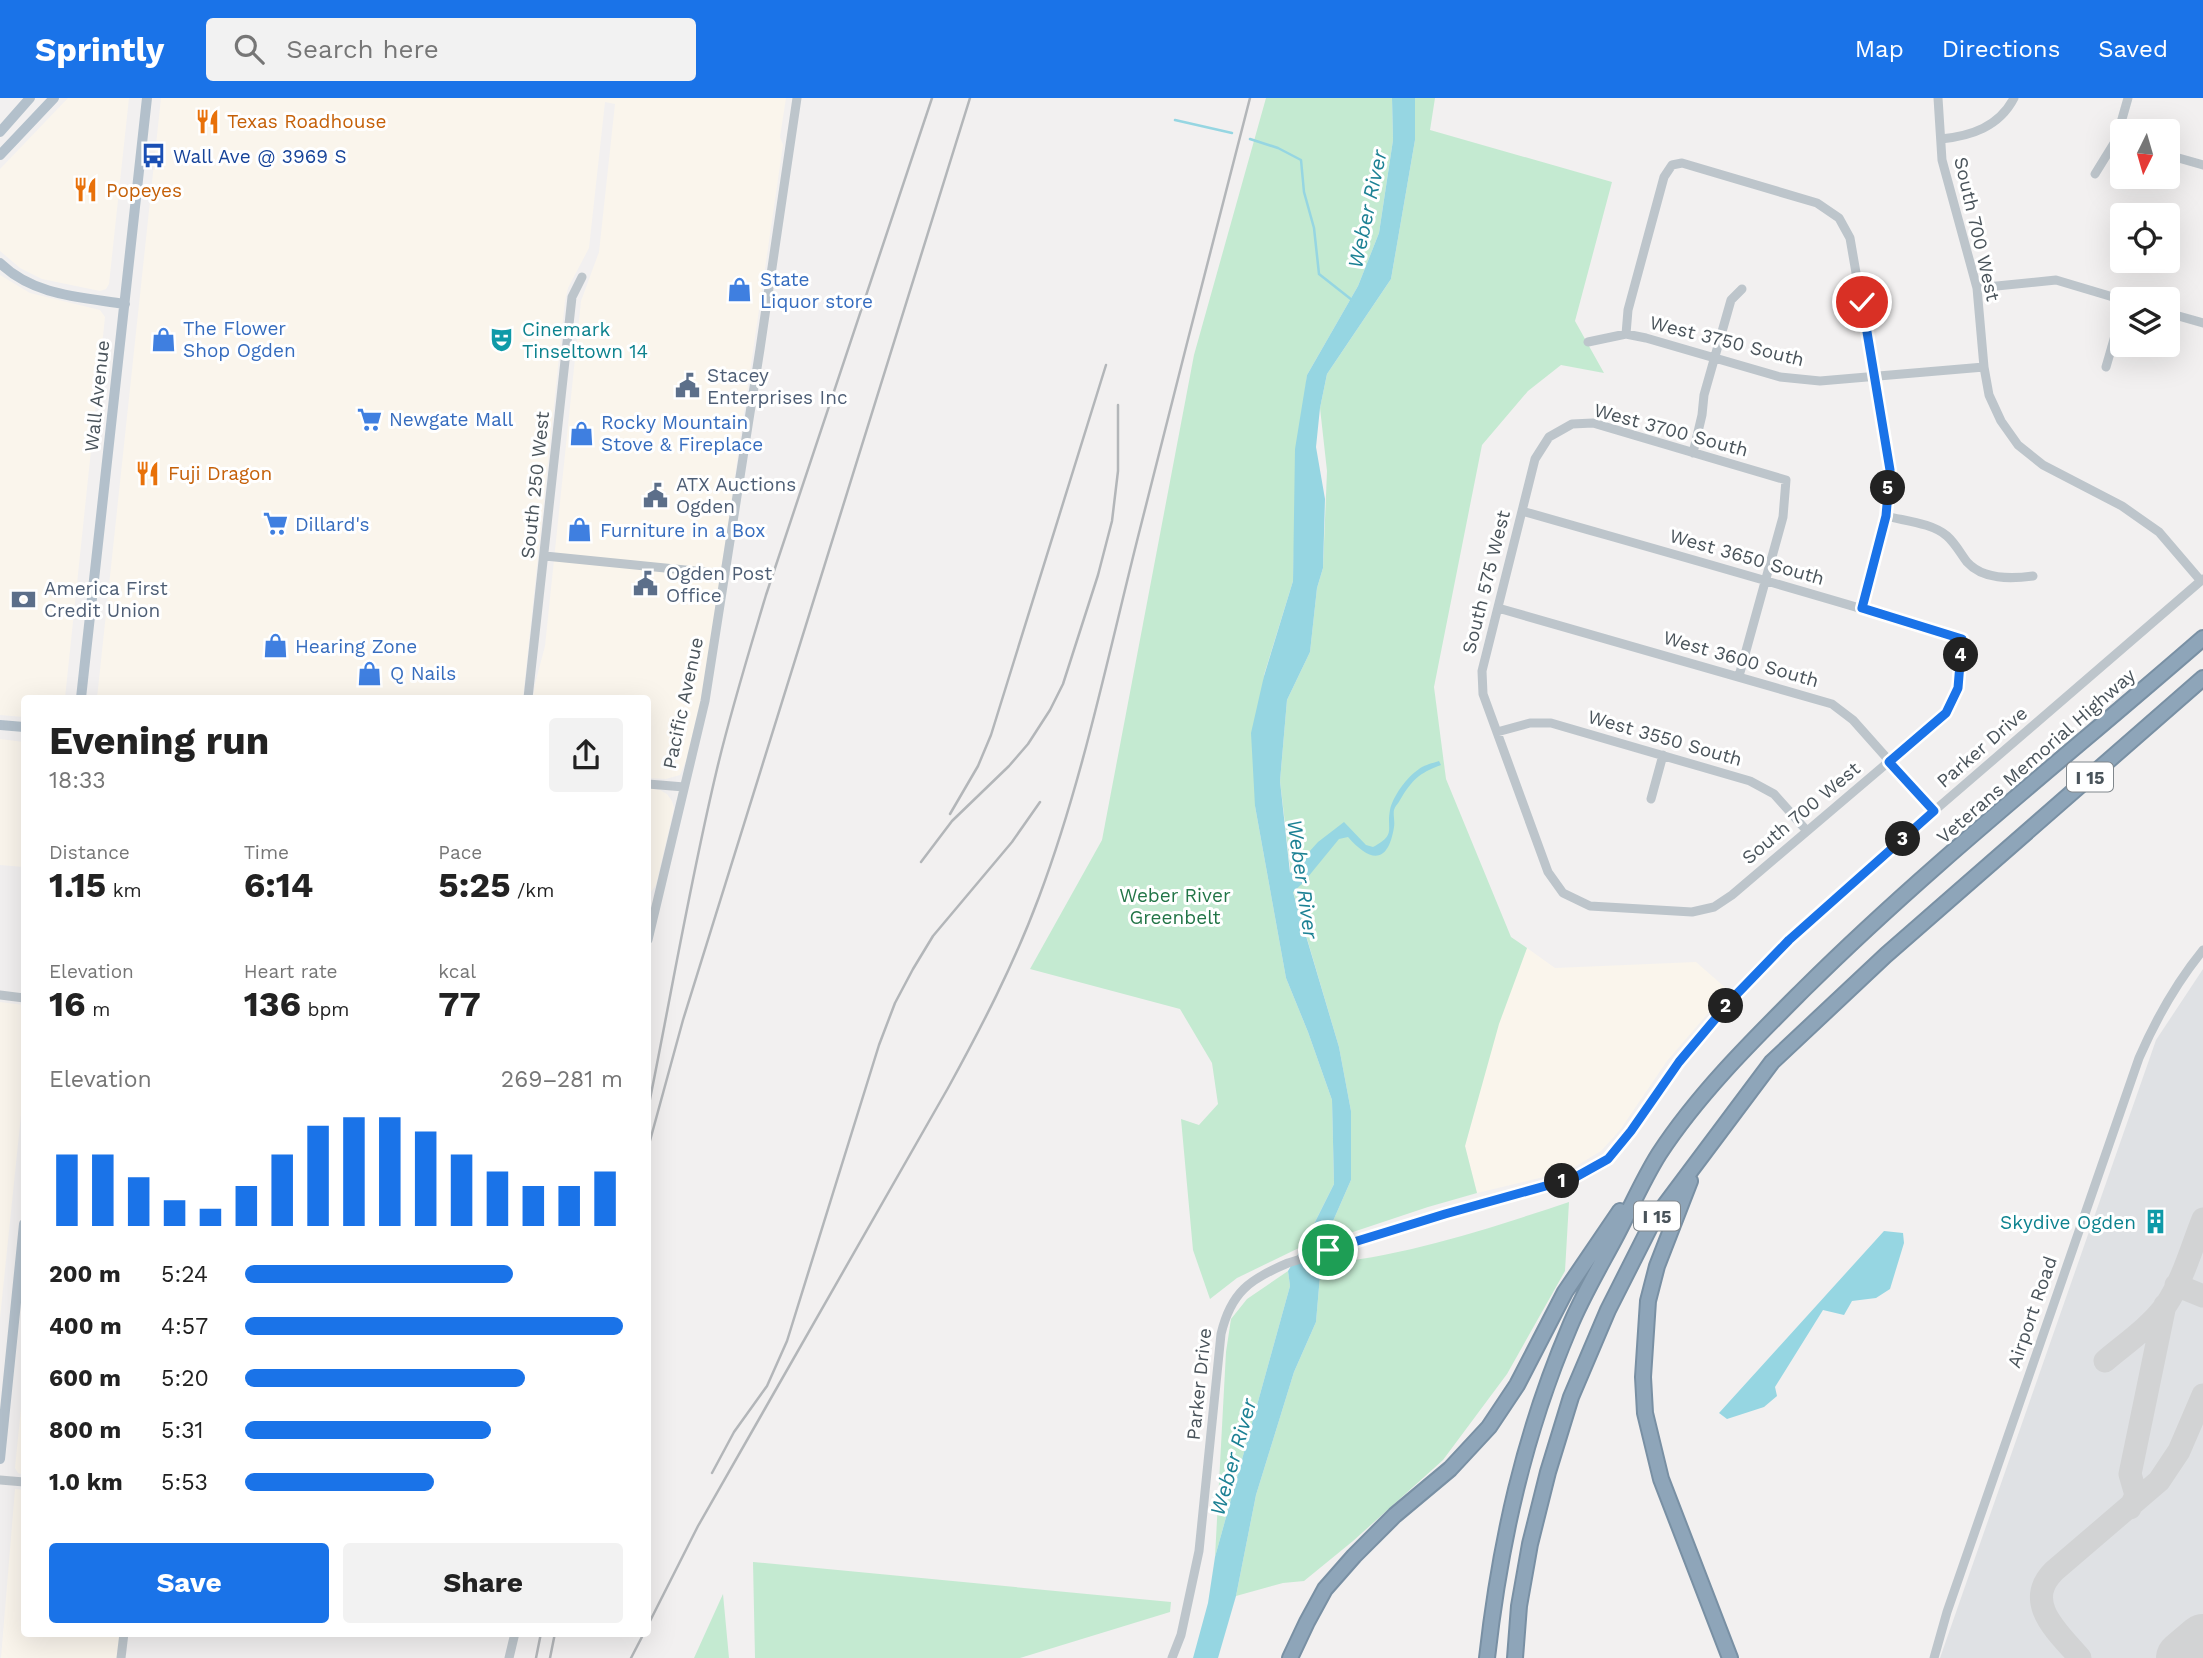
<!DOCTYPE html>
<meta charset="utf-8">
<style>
:root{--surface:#fff;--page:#f2f2f2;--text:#222;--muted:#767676;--accent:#1a73e8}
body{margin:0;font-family:"Work Sans",sans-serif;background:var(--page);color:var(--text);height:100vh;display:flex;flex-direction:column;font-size:26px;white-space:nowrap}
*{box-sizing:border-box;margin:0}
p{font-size:23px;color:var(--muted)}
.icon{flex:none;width:38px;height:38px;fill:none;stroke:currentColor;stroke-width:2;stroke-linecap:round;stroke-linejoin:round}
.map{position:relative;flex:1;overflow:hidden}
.details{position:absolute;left:21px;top:597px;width:630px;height:942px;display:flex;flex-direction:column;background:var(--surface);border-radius:7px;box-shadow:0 7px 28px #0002}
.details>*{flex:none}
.needle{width:46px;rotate:185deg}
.controls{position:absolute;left:2110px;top:21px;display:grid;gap:14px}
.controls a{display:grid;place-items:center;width:70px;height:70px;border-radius:7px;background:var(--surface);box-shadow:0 7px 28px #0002;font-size:35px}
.pin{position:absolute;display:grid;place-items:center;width:60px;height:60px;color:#fff;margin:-30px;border:4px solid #fff;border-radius:50%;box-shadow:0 2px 7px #0007}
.km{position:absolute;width:35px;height:35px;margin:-18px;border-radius:50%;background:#222;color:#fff;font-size:19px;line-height:35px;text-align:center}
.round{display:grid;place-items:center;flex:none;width:74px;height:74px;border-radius:7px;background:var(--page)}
.overview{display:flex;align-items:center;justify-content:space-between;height:119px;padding:0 28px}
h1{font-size:38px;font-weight:700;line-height:52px}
.stats{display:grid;grid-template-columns:repeat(3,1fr);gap:10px;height:119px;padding:7px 28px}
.stats div{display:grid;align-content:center}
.stats b{font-size:35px;font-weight:700}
.stats small{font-size:19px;font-weight:400}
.stats p{font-size:19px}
.chart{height:196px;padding:14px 28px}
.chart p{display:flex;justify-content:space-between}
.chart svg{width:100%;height:126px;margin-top:7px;stroke:var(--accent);stroke-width:6}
.cta{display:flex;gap:14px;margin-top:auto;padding:14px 28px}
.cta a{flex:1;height:80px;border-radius:7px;background:var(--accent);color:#fff;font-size:28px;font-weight:700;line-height:80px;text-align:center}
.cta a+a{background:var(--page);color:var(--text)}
ul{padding:0 28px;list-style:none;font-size:23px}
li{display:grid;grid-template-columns:112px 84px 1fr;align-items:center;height:52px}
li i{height:18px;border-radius:9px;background:var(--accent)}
header{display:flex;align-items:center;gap:42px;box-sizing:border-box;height:98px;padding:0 35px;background:var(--accent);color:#fff}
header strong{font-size:33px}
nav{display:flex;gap:38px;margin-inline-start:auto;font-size:24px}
.search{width:490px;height:63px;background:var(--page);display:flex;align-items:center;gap:18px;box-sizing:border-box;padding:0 24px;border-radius:7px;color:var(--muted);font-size:26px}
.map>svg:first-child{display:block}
.commercial{fill:#faf5ec}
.airport{fill:#dfe1e4}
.green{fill:#c4ead1}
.water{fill:#96d6e2}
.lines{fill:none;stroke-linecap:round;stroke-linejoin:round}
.stream{stroke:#96d6e2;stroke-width:2.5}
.taxiway{stroke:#d2d3d4;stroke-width:23}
.runway{stroke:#d2d3d4;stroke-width:54}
.highway-casing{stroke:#7990a4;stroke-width:18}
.minor{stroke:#bdc5cb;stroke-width:9}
.major{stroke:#b3c0cb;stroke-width:10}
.highway{stroke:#8ea5b9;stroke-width:14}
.rail{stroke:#b3b6b9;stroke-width:2.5}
.route-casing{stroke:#fff;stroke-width:14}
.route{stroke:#1a73e8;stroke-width:9}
.labels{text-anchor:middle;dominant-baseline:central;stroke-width:6;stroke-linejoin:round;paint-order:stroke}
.shield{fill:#fff;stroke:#80878c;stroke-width:2}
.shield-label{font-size:18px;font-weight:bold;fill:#4a545b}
.food-label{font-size:19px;fill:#c56008;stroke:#fff;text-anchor:start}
.transit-label{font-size:19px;fill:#164399;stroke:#fff;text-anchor:start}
.street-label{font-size:19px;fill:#4a545b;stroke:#fff}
.shop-label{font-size:19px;fill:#366cbe;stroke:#fff;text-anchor:start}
.culture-label{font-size:19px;fill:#0d838f;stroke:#fff;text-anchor:start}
.service-label{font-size:19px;fill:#4e5e75;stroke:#fff;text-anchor:start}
.park-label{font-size:19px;fill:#227547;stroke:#fff}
.water-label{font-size:21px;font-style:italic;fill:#1c8194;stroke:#fff}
</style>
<header>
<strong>Sprintly</strong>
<div class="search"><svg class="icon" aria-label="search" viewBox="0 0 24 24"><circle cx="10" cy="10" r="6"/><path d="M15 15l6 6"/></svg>Search here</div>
<nav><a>Map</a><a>Directions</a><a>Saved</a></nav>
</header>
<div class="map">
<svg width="2203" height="1560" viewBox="0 0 2203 1560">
<rect width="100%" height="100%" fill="#f2f0f0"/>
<!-- commercial -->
<path class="commercial" d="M68,0h61l-20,186 -3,5 -6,2 -58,-12 -22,-11 -20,-17v-82z
M161,0h625l-6,39 3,8 -78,536 -19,80 -6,14 -14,4 -18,-1v-80h-115l2,-14 10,-38 36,-345 18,-49 16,-148 -10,-2 -16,146 -21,40 -3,13 -42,397h-426z
M0,177l30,18 70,17 5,7 -40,381h-41v19l-24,-2z
M0,641l24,3v125l-24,-2z
M648,690l12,2 7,4 5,7 2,7 -18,77 -8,11z
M1527,850l28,20 141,-6 32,28 -61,71 -47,69 -19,21 -33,20 -91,22 -12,-47 32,-124z
M0,904l24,3v81l-24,232z
M24,1280v97l-6,-2 -3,-5z
M15,1391l9,1v143h100l-3,25h-120z"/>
<!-- airport -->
<path class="airport" d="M2203,871v689h-263l216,-618z"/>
<!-- green -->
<path class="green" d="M1266,0h126l1,42 -14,93 -21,53 -51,89 -11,106 -3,100 -29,94 -9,131 31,172 22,54 24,68 2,84 -31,62 -66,32 -27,21 -17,-49 -12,-131 18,6 19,-21 -6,-41 -32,-54 -150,-40 72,-129 92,-485z
M1415,0h20l-5,32 182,52 -37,139 29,52 -43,-8 -33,26 -46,54 -48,242 12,92 65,158 16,11 -28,76 -34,122 12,47 -49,14 -99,33 1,-12 21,-48v-69l-12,-64 -46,-156 -13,-110 7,-81 23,-48 7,-64 6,-20 4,-97 -7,-63 7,-34 64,-95 24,-139z
M1569,1104l-4,69 -58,103 -64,86 -90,81 -49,40 -21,2 -47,13 20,-101 38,-123 22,-50 5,-58c82,-7 170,-36 248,-62z
M1288,1173l2,15 -75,271 11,-205 5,-33 16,-20z
M753,1464l418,40 -1,10 -150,46h-265z
M723,1496l6,64h-35z"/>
<!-- water -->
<path class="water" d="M1392,0h23v42l-24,139 -64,95 -7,34 -4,39 9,52 -2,69 -6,20 -7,64 -23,48 -7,81 10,92 28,-31 26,-20 22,23 7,2c24,-13 13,-17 17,-37 3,-14 17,-33 29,-41 5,-4 14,-6 20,-8l2,4c-22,8 -29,15 -41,35 -2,4 -5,6 -6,10 -1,5 1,11 0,17 -6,38 -24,35 -46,10l-9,2 -36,44 -10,9 46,155 12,64v69l-21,48 -1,12 -8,24 -5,58 -22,50 -38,123 -20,101 -18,62h-25l15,-55 7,-46 75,-271 -2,-15 15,-25 31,-62 -2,-84 -24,-68 -22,-54 -31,-172 -4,-73 13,-57 29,-95 2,-132 12,-74 51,-89 21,-53 14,-93z
M1884,1133l19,2 1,10 -14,46 -14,9 -24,3 -8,14 -21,-5 -48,77 2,9 -13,11 -37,12 -8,-6z"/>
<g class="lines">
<!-- stream -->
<path class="stream" d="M1175,22l57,13
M1250,41l28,9 23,12 3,32 10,36 5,46 33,26"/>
<!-- taxiway -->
<path class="taxiway" d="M2176,1187l27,11
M2105,1263c20,-17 45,-34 61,-56 17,-25 26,-59 37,-86
M2130,1410l6,-13 -6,-21 35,-169
M2080,1560c-21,-25 -58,-55 -26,-87l105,-90 20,-30 24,-56"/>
<!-- runway -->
<path class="runway" d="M2183,1560l20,-17"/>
<defs>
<path id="highway" d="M1690,1083l-33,85 -9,35 -5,76 2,36 16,66 69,179
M1290,1560l17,-36 18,-33 29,-33 41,-41 55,-46 39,-42 28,-42 48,-93 55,-81
M1487,1560c13,-116 37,-224 83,-332 12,-29 29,-58 44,-86 15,-28 28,-59 45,-86 40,-61 94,-114 145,-165 126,-125 266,-235 399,-351
M1515,1560l4,-52 11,-62 18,-72 23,-75 37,-87 45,-89 119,-159 114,-107 317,-277"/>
</defs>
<!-- highway casing -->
<use href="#highway" class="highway-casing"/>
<!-- minor -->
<path class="minor" d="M1938,0l4,62 35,128 7,79 5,28 12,26 17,24 25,20 79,41 37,26 42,49
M1941,41c30,-3 58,-12 73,-41
M2168,57l35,10
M2095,76l21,-34 12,-42
M1977,190l79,-8 67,20
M2168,215l35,10
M1626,236l2,-24 36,-133 8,-12 10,-2 135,40 22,15 11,20 40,232 -4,46 -24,92
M1588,244l38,-8 20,4 134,39 40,4 164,-14
M2106,269l17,-59
M1693,355l9,-38 2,-20 27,-95 11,-11
M1522,413c147,42 294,83 440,128l-4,49 -12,25 -214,182 -18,12 -22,5 -102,-6 -27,-13 -15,-21 -65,-178 -1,-23 53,-212 14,-22 23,-13 21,-1 193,57 -3,37 -44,159
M1886,418c19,5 46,7 61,20 8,7 14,18 20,26 16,18 44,17 66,14
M545,458l180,18
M1498,510l334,96 21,16 81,91
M528,600l44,-401 10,-20
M1497,634l33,-9h21l199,58 24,13 33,37
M648,686l36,3
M1651,701l12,-44
M648,842l57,-239 55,-352 37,-251
M0,897l24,3
M0,1382l24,2
M121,1560l3,-25
M509,1560l6,-25
M1172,1560l9,-23 18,-84 22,-217c10,-42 29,-55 67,-71l157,-49 129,-36 34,-19 23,-28 48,-69 53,-63 57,-59 145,-129 269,-232
M1934,1560l13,-46 192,-554c17,-39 37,-75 64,-108"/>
<!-- major -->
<path class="major" d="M0,34l30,-34
M0,57l54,-57
M0,165c34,33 81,34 125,41
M81,600l66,-600
M0,627l24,2
M0,1361l24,-235"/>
<!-- highway -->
<use href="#highway" class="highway"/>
<!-- rail -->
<path class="rail" d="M950,716l28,-48 13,-31 115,-370
M921,764l31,-41 57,-55 19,-22 22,-34 13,-26 35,-109 14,-54 6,-50v-66
M648,1011c23,-113 42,-227 69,-340 14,-59 32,-117 49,-174l166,-497
M648,1050l35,-128 287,-922
M712,1375l22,-41 33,-46 20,-45 92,-296 16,-42 18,-34 20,-33 79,-94 28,-40
M648,1527l50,-99 250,-438c34,-62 66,-124 91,-191 44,-117 70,-246 101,-368 36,-144 73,-287 110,-431
M536,1560l5,-25
M550,1560l5,-25
M631,1560l13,-25"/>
</g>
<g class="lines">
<defs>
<path id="route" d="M1328,1152l117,-36 129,-36 34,-19 23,-28 48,-69 53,-63 57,-59 145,-129 -45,-49 57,-49 12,-25 4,-49 -100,-31 24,-92 4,-46 -28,-168"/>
</defs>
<!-- route casing -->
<use href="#route" class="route-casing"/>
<!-- route -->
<use href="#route" class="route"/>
</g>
<!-- icons -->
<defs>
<symbol id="restaurant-bare" viewBox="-9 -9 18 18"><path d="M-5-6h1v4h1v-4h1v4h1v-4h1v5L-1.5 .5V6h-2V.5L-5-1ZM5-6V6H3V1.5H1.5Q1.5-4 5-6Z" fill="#e8710a" stroke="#fff" stroke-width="2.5" paint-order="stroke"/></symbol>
<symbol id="bus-bare" viewBox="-9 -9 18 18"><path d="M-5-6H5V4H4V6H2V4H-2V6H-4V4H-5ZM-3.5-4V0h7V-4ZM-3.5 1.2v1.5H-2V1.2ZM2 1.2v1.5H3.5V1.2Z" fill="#1a4fb4" stroke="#fff" stroke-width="2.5" paint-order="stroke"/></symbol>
<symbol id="shop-bare" viewBox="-9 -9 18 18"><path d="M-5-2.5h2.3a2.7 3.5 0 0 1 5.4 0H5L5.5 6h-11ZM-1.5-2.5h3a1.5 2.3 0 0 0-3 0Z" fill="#3f7fe0" stroke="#fff" stroke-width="2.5" paint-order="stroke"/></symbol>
<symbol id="theatre-bare" viewBox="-9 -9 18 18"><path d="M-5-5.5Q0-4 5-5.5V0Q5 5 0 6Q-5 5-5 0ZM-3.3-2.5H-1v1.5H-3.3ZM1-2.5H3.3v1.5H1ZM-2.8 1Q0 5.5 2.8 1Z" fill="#0f9aa8" stroke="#fff" stroke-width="2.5" paint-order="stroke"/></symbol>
<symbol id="civic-bare" viewBox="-9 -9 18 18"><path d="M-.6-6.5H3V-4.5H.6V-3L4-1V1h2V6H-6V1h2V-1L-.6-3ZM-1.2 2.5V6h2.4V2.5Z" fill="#5c6f8a" stroke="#fff" stroke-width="2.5" paint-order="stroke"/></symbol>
<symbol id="supermarket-bare" viewBox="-9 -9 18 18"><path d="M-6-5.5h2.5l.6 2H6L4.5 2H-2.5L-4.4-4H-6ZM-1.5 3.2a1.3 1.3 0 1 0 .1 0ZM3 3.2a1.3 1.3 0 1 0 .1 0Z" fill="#3f7fe0" stroke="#fff" stroke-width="2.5" paint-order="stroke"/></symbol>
<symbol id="bank-bare" viewBox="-9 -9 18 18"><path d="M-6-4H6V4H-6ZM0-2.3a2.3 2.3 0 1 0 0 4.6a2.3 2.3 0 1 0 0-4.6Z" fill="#5c6f8a" stroke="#fff" stroke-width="2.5" paint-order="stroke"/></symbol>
<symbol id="building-bare" viewBox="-9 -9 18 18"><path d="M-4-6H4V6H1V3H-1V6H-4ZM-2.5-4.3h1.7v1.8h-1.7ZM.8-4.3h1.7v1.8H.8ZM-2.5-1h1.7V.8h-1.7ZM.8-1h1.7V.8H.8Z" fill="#0f9aa8" stroke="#fff" stroke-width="2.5" paint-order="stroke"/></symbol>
</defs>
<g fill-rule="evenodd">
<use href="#restaurant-bare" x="190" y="6" width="35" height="35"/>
<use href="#bus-bare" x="136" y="40" width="35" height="35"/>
<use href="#restaurant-bare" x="68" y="74" width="35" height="35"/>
<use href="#shop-bare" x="722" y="174" width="35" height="35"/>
<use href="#shop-bare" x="146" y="224" width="35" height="35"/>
<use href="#theatre-bare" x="484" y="224" width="35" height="35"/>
<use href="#civic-bare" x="670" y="270" width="35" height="35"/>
<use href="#supermarket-bare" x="352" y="304" width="35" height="35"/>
<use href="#shop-bare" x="564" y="318" width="35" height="35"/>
<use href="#restaurant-bare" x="130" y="358" width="35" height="35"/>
<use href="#civic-bare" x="638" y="380" width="35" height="35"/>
<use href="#supermarket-bare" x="258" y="408" width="35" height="35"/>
<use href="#shop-bare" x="562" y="414" width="35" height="35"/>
<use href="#civic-bare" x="628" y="468" width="35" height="35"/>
<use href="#bank-bare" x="6" y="484" width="35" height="35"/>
<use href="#shop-bare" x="258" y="530" width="35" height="35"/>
<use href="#shop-bare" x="352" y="558" width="35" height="35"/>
<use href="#building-bare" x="2138" y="1106" width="35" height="35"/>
</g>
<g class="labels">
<!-- shield labels -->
<g class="shield">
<rect x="2067" y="664.5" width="46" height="29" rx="5"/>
<rect x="1634" y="1103.5" width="46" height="29" rx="5"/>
</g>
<g class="shield-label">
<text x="2090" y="679">I 15</text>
<text x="1657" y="1118">I 15</text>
</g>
<!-- food labels -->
<g class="food-label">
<text x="227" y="23">Texas Roadhouse</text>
<text x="106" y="92">Popeyes</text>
<text x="168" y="375">Fuji Dragon</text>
</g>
<!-- transit labels -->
<g class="transit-label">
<text x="173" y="58">Wall Ave @ 3969 S</text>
</g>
<!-- street labels -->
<g class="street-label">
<text transform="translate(1977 131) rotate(77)">South 700 West</text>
<text transform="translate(1727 243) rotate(14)">West 3750 South</text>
<text transform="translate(97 298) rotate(-84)">Wall Avenue</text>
<text transform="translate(1671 332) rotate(15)">West 3700 South</text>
<text transform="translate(535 387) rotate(-84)">South 250 West</text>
<text transform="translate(1747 459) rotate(16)">West 3650 South</text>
<text transform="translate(1486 484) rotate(-76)">South 575 West</text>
<text transform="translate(1741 561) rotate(16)">West 3600 South</text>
<text transform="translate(683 605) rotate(-78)">Pacific Avenue</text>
<text transform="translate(1665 640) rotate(16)">West 3550 South</text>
<text transform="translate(1982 649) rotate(-41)">Parker Drive</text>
<text transform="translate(2036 658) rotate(-41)">Veterans Memorial Highway</text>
<text transform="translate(1801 715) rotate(-40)">South 700 West</text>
<text transform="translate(2032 1214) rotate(-71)">Airport Road</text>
<text transform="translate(1199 1286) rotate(-84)">Parker Drive</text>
</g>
<!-- shop labels -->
<g class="shop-label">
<text x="760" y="181">State<tspan x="760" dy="22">Liquor store</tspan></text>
<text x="183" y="230">The Flower<tspan x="183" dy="22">Shop Ogden</tspan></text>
<text x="389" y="321">Newgate Mall</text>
<text x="601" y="324">Rocky Mountain<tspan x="601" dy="22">Stove &amp; Fireplace</tspan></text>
<text x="295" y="426">Dillard's</text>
<text x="600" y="432">Furniture in a Box</text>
<text x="295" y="548">Hearing Zone</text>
<text x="390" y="575">Q Nails</text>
</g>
<!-- culture labels -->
<g class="culture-label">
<text x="522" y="231">Cinemark<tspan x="522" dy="22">Tinseltown 14</tspan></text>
<text x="2136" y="1124" text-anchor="end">Skydive Ogden</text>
</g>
<!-- service labels -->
<g class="service-label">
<text x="707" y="277">Stacey<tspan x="707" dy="22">Enterprises Inc</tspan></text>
<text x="676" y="386">ATX Auctions<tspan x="676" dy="22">Ogden</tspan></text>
<text x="666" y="475">Ogden Post<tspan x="666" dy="22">Office</tspan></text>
<text x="44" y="490">America First<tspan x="44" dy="22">Credit Union</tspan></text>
</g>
<!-- park labels -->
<g class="park-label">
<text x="1175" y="797">Weber River<tspan x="1175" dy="22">Greenbelt</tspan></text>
</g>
<!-- water labels -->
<g class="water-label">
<text transform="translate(1367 111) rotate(-78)">Weber River</text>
<text transform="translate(1303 781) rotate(82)">Weber River</text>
<text transform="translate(1233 1359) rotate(-74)">Weber River</text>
</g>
</g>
</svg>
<div class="controls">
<a><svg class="needle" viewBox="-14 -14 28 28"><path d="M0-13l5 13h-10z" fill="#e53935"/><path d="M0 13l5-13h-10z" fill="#767676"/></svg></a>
<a><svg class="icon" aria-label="locate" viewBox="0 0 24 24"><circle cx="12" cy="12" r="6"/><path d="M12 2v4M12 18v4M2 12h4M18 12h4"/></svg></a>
<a><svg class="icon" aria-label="layers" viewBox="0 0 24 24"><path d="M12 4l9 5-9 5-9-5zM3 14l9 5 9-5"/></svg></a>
</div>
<div class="pin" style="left:1328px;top:1152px;background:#1e9e55"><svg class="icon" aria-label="arrive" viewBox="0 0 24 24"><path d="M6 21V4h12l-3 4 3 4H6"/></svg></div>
<div class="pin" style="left:1862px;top:204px;background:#d93025"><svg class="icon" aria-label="check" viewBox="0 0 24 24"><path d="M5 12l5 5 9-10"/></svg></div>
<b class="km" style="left:1562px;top:1083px">1</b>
<b class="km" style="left:1726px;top:908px">2</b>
<b class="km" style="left:1903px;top:741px">3</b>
<b class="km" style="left:1961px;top:557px">4</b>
<b class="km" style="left:1888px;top:390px">5</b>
<section class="details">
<div class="overview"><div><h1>Evening run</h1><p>18:33</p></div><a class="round"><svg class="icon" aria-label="share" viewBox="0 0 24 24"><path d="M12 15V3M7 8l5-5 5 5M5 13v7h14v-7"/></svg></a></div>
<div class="stats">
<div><p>Distance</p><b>1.15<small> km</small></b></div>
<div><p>Time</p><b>6:14</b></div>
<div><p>Pace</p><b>5:25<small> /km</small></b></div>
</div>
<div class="stats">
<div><p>Elevation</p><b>16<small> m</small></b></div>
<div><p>Heart rate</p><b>136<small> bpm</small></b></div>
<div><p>kcal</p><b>77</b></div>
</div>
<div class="chart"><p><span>Elevation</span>269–281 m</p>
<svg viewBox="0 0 160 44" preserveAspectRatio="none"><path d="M5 44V19M15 44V19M25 44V27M35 44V35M45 44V38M55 44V30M65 44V19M75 44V9M85 44V6M95 44V6M105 44V11M115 44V19M125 44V25M135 44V30M145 44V30M155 44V25"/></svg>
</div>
<ul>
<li><b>200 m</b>5:24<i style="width:71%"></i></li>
<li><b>400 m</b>4:57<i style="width:100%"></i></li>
<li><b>600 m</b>5:20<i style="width:74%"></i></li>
<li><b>800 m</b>5:31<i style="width:65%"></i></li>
<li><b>1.0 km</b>5:53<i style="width:50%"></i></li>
</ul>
<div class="cta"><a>Save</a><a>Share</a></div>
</section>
</div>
